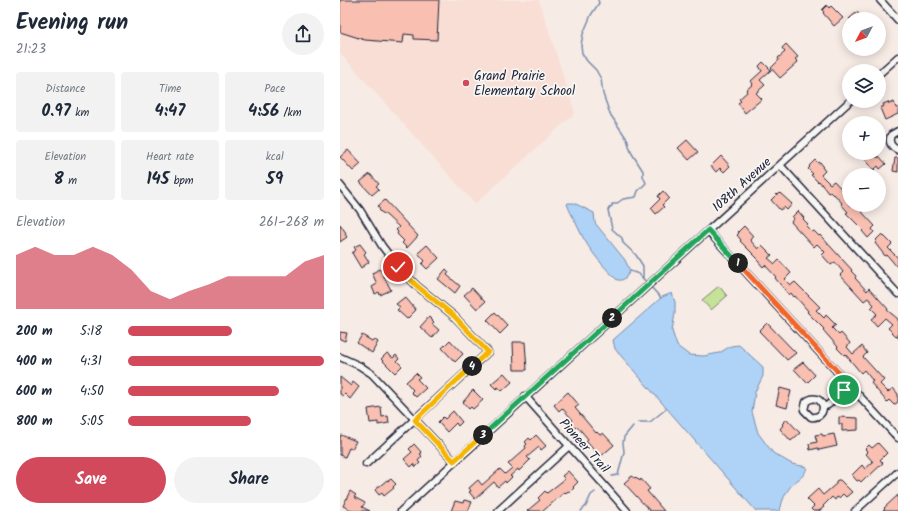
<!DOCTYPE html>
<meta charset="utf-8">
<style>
:root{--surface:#fff;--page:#f2f2f3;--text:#1f2937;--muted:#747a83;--accent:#d1495b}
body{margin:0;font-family:Kalam,sans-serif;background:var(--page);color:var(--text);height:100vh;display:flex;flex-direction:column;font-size:15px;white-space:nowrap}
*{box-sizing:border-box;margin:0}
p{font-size:13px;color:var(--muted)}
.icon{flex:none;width:22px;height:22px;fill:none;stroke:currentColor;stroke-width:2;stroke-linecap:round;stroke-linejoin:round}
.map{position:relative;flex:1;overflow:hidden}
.panel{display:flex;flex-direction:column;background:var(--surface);width:340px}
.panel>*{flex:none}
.needle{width:26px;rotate:229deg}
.buttons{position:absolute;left:502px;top:12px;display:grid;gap:8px}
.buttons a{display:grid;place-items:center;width:44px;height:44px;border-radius:50%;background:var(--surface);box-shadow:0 2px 10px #0003;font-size:20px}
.pin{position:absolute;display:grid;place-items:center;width:34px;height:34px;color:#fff;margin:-17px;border:2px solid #fff;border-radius:50%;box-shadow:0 1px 4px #0007}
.km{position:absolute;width:20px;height:20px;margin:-10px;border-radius:50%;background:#222;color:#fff;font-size:11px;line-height:20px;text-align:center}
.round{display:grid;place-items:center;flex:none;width:42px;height:42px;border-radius:21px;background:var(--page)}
.overview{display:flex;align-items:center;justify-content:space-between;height:68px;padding:0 16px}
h1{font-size:22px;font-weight:700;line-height:30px}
.metrics{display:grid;grid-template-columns:repeat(3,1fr);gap:6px;height:68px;padding:4px 16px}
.metrics div{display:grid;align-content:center;border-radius:4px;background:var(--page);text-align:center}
.metrics b{font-size:17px;font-weight:700}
.metrics small{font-size:11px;font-weight:400}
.metrics p{font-size:11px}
.chart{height:112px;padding:8px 16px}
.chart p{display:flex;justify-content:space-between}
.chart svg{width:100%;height:72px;margin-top:4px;fill:var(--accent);opacity:.7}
.cta{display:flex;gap:8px;margin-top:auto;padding:8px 16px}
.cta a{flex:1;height:46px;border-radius:24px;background:var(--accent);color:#fff;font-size:16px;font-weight:700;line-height:46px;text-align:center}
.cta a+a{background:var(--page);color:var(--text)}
ul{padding:0 16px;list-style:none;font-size:13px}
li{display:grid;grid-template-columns:64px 48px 1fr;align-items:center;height:30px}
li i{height:10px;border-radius:5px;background:var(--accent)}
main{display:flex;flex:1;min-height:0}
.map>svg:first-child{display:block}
.built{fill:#f8ded5}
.green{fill:#c6e299;stroke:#74826a}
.water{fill:#afd2f7;stroke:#778cac}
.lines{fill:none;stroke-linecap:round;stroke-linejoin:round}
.stream{stroke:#778cac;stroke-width:1.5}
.building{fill:#f9bfb0;stroke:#22223b}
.minor-casing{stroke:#22223b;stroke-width:9}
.minor{stroke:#f6f6f2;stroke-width:6}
.split-1-casing{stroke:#fff;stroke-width:8}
.split-2-casing{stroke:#fff;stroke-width:8}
.split-3-casing{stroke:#fff;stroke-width:8}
.split-4-casing{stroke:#fff;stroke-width:8}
.split-5-casing{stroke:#fff;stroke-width:8}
.split-1{stroke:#f0652b;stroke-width:5}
.split-2{stroke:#22a559;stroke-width:5}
.split-3{stroke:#22a559;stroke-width:5}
.split-4{stroke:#f5b400;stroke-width:5}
.split-5{stroke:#f5b400;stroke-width:5}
.poi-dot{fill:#d1495b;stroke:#f6f6f2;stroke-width:1.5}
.labels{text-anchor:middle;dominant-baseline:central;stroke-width:3.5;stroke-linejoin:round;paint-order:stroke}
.poi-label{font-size:13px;fill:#22223b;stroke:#f6f6f2;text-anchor:start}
.street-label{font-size:13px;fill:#22223b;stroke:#f6f6f2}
</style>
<main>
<section class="panel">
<div class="overview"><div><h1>Evening run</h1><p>21:23</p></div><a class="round"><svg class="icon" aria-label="share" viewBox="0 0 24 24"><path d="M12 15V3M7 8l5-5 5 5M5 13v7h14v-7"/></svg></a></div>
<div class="metrics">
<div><p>Distance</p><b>0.97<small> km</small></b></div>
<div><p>Time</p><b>4:47</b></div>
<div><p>Pace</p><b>4:56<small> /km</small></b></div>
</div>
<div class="metrics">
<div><p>Elevation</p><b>8<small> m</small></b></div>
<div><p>Heart rate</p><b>145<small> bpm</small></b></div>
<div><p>kcal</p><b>59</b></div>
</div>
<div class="chart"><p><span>Elevation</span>261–268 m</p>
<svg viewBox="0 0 160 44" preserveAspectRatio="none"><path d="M0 44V11L10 6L20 11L30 11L40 6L50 11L60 20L70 33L80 38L90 33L100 29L110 24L120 24L130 24L140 24L150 15L160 11V44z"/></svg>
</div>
<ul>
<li><b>200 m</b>5:18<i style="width:53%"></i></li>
<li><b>400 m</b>4:31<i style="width:100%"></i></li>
<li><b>600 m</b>4:50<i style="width:77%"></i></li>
<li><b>800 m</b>5:05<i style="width:63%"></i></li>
</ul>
<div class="cta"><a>Save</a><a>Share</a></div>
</section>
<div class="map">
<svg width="558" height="511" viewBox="0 0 558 511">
<rect width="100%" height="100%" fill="#f7ebe5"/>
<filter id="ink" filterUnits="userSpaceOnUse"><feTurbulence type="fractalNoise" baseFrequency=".025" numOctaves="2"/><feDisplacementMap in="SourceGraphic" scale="8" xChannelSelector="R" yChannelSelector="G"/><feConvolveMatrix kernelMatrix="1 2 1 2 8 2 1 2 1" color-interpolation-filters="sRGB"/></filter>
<g filter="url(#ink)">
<!-- built -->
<path class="built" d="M0,0h199l36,113 -100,91 -135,-151z"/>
<!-- green -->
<path class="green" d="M379,286l8,10 -16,14 -9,-10z"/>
<!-- water -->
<path class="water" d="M228,203h6l20,10 1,10 30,37 5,11c-3,6 -8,12 -14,8 -19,-19 -30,-33 -41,-58 -3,-6 -6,-11 -8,-17z
M332,293l3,9v11l-3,18 5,15 12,9 15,1 15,-3 12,-7 8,-1 24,22v9l-8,16 -3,20 6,21 15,20 19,11 15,3c-3,11 -7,10 -14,17 -8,8 -11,17 -13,27h-24l-141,-162 -2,-9 49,-43z"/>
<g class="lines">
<!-- stream -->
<path class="stream" d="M258,0l1,3 -8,12 -8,19 -2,11 1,8 5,8 9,9 5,9 2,15 7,20 17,25 4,13 12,19v5l3,7 -8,8 -2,6 -13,2 -7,5h-4v2l-2,1 -2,3 4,19 10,9 1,5 13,12 7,11v12
M290,271l9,3 8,9
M310,286l11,12
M298,422h12l16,-13
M272,476l6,-1 6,-23 -1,-9 1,-6 9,-11
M241,511l5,-5 5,-11 4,-3"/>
</g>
<!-- building -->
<path class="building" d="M0,0h99l-2,40 -23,-1v-4l-10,-1 -1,9 -38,-3 -25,-8z
M487,5l2,3 2,-2 12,12 -9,8 -11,-13 1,-1 -2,-2z
M517,12l6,7h-14z
M446,44l12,13 -3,2 3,3 -18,16 -9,-10 8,-8 -1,-2 7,-6 -3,-4z
M423,62l8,8 -11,10 5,5 -9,8 6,6 -17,14 -7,-10 3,-2 -2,-2 8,-7 -1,-2 7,-6 -2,-3 11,-10 -3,-5z
M548,102l1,2 5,-2 2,6 2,-1v7l-13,6 -5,-12 4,-2 -1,-2z
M520,118l12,4v1h-14z
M347,140l11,12 -9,8 -11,-12z
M8,150l13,14 -8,7 -13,-14z
M529,153h3l6,5 1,-2 7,8 -6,5 -2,-3 -4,4 -10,-12z
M381,156l9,10 -6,6 -4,-4 -4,4 -5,-6z
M555,158h3v14l-5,-1z
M475,160l3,3 2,-1 3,4 -1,1 3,4 -4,4 9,9 4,-3 15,16v8h9l5,5 -1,2 13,14 -3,3 2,3 -6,6 -6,-7 1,-1 -17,-17 2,-1 -7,-8 1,-1 -8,-9 -1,1 -3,-3 -2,1 -9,-12 -1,1 -7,-7 2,-1 -5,-5 2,-2 -1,-1z
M30,174l9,10 -3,2 3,3 -7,6 -12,-13z
M323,191l6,7 -7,7 2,2 -8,7 -5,-6 9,-9 -2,-3z
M440,193l12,11 -5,6 -3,-3 -4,3 -9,-10 6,-6 1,1z
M45,200l33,36 -11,12 -5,-5 2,-2 -7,-7 1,-2 -2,-2 3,-3 -13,-12 -3,-2h-1l-3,-3 1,-1 -2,-3z
M458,211l6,7 -1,1 5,5 -2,2 6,6 2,-1 5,5 1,-1 32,35 -1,1 5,5 -1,2 12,13 2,-3 19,21 -1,1 11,9v19l-10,-10 4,-4 -7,-6 -8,8 -6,-7 6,-5 -6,-6 3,-3 -6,-7 -4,3 -24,-26 3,-3 -8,-10 -4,3 -9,-10 3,-3 -8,-8 -3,3 -23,-25 3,-4 -2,-1z
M0,224l6,9 -1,1 2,3 -7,5z
M404,226l9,10 -3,4 8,9 4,-4 10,10 -4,3 7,6 4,-4 12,13 -6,6 6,6 4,-3 25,25 -4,3 8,8 2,-3 10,10 -4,3 7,7 2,-2 9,10 -3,4 6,7 9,-8 5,7 -4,4 21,23 -4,4 8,8 5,-4 5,6v8l-4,3 -5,-5 -2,2 -16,-19 2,-2 -9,-11 -3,3 -16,-19 -1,1 -7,-7 1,-1 -15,-17 1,-1 -17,-17 1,-1 -5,-6 -8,-9 -1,1 -3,-4 -2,2 -14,-17 1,-1 -11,-12 -2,2 -6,-7 1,-1 -18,-18 1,-1 -4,-5 2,-2 -1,-1z
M542,234l10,10 -4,4 10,10v10l-11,-13 -2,1 -10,-13 2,-2 -1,-1z
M20,244l6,8 -2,2 5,8 -8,6 -9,-15 4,-3 -2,-3z
M87,245l12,13 -12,11 -5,-5 3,-3 -7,-8z
M40,269l11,21 -11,5 -1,-3 -4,2 -3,-7 5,-3 -5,-11z
M106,269l3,3 -2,3 13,11 -5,7 -17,-14z
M132,288l13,14 -8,7 -13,-14z
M65,297l11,13 -9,9 -10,-9 3,-3 -4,-3z
M155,312l13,14 -8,8 -13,-14z
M89,317l5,5 -2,2 7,6 -7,8 -12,-11z
M427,323l29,30 -9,7 -28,-29z
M0,332l7,1 -2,8 -5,-2z
M22,335l10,6 2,-2 4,3 -6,11 -15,-10z
M110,340l13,14 -8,8 -13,-14z
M173,342h12l2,28h-13z
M47,353l6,5 3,-3 3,4 -2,2 5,5 -7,7 -14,-14z
M463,362l12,13 -8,8 -13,-14z
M76,373l4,4 -3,2 9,9 -10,9 -5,-5 2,-2 -7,-8z
M164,373l8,9 -10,9 -4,-4 -2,2 -5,-5z
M0,377l11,9 2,-4 6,5 -9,12 -5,-5 -2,2 -3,-2z
M440,388l11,3 -4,17 -11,-3z
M133,390l10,10 -10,9 -2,-2 -2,2 -6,-7 6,-7v-1z
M228,392l11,13 -4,3 21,25 1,-1 3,3 3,-2 11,12 -14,12 -14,-16 2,-2 -11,-13 -2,2 -5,-5 3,-3 -11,-12 -3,3 -5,-6z
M41,407l1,10 6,-1 1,7 -11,2v-3l-8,1 -2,-14z
M113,411l9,11 -4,4 -2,-3 -9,9 -9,-10 5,-5 2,2z
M499,417l19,1v12l-16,1v-7h-3z
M447,419l13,14 -9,8 -11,-12 3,-4 -1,-1z
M482,434l1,2 11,-2 3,12 -18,4 -1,-2 -8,2 -1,-6 8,-2 -2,-7z
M1,435l15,6 -4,8 -3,-1 -4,9 -5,-2v-17z
M196,435l10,11 -5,4 -2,-3 -12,10 3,3 -11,11 -1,-2 -8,7 2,1 -6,6 -1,-2 -7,6 -4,-5 -19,17 -6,-7 2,-1 -2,-3 9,-8 4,5 18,-16 5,5 7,-6 -4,-4 18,-16 -1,-2 2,-2 -2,-2 4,-4 2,2z
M538,443l9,10 -7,7 3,3 -16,15 -1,-1 -5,5 -2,-2 -2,1 -5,-6 10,-10 3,4 8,-7 -7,-8 2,-2 -3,-3 4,-4 3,3z
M74,444l8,9 -2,1 2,2 -4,5 2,2 -4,4 -2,-3 -3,3 -7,-8 8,-7 -3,-3z
M228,471l10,11 -5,5 1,1 -4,4 -2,-1 -2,2 -1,-1 -22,19h-16l13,-11 -2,-2 7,-7 2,2 18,-14 -3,-3z
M292,476l3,2 1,-1 4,4 1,-2 9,10 -3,2 17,20h-14l-26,-28z
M51,479l5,5 -3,3 1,1 -10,8 -2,-3 -3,2 -4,-5 12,-10 1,1z
M498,480h2l12,12 -6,5 -3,-3 -4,4 -2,-1 -2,3 -3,-3 -9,9 1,1 -5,4h-6l-2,-2 3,-3 -7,-7 11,-10 5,6 13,-11v-3z
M10,491l6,4 -2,2 11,6 -3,4 8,4h-17l-10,-5z
M558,495v16h-15l2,-2 -1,-1z
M124,500l8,2 -4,9h-17l4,-10 8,2z"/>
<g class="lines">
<defs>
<path id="minor" d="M540,0l18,20
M539,74l19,-17
M558,131l-7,4c-3,7 0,12 7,15
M440,165l118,129
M0,185l20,25 22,36 16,21 19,19 37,30 34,36 -122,112
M368,231l190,207
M0,357l20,9 12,8 82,87
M185,396l102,115
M483,407c-2,-9 -10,-11 -17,-5l-2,8 7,7c7,1 12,-3 12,-10l5,-2 22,-20
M61,511l449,-410
M158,511l71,-65
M515,511l43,-39"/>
</defs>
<!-- minor casing -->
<use href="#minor" class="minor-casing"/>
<!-- minor -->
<use href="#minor" class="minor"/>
</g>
</g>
<g class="lines" filter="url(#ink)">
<defs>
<path id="split-1" d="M398,263l112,122 -6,5"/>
<path id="split-2" d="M272,318l96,-88 30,33"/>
<path id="split-3" d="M143,435l129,-117"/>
<path id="split-4" d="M132,366l-57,54 39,41 29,-26"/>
<path id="split-5" d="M58,267l19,19 37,30 34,36 -16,14"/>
</defs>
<!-- split-1 casing -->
<use href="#split-1" class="split-1-casing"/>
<!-- split-2 casing -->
<use href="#split-2" class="split-2-casing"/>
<!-- split-3 casing -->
<use href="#split-3" class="split-3-casing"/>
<!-- split-4 casing -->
<use href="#split-4" class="split-4-casing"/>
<!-- split-5 casing -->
<use href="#split-5" class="split-5-casing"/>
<!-- split-1 -->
<use href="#split-1" class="split-1"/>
<!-- split-2 -->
<use href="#split-2" class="split-2"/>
<!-- split-3 -->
<use href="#split-3" class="split-3"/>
<!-- split-4 -->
<use href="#split-4" class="split-4"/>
<!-- split-5 -->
<use href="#split-5" class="split-5"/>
</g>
<!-- markers -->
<circle class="poi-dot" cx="126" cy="83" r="4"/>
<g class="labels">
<!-- poi labels -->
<g class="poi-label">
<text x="134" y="76">Grand Prairie<tspan x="134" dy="15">Elementary School</tspan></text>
</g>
<!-- street labels -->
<g class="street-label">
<text transform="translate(402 185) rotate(-42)">108th Avenue</text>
<text transform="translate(244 446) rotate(48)">Pioneer Trail</text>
</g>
</g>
</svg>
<div class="buttons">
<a><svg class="needle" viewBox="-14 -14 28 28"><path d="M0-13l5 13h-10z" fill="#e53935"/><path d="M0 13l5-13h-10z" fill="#747a83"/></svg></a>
<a><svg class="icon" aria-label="layers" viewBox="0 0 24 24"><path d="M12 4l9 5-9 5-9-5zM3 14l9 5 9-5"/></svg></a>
<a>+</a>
<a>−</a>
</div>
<div class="pin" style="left:504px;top:390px;background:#1e9e55"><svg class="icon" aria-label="arrive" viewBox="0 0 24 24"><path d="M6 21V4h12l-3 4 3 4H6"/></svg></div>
<div class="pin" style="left:58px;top:267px;background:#d93025"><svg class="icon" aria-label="check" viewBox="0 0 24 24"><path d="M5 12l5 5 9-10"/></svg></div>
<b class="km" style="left:398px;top:263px">1</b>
<b class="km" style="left:272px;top:318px">2</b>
<b class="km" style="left:143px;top:435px">3</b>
<b class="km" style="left:132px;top:366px">4</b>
</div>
</main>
